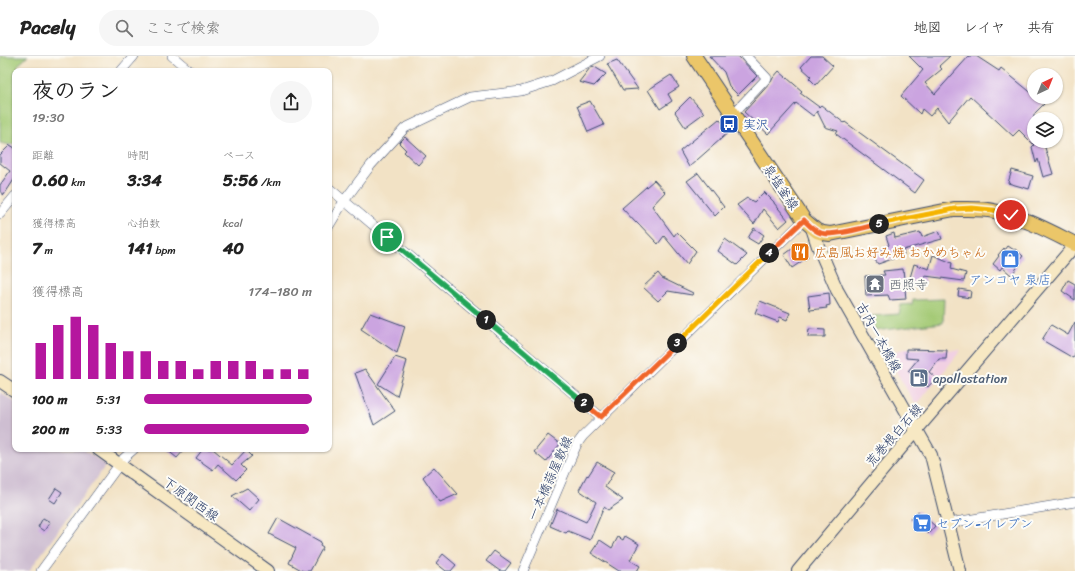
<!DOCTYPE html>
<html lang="ja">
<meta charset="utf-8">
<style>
:root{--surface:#fff;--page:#f6f6f6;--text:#222;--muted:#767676;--line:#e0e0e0;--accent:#b5179e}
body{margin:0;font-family:Sriracha,"Klee One",sans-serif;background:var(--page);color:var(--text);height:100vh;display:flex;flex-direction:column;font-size:15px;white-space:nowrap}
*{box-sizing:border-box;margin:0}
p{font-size:13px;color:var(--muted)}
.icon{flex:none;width:22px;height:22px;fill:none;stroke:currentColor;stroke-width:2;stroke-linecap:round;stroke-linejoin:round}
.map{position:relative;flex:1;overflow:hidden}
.sheet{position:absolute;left:12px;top:12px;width:320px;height:384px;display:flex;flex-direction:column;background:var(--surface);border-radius:8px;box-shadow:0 1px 3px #0004}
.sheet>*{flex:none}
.needle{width:26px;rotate:43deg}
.fabs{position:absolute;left:1027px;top:12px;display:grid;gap:8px}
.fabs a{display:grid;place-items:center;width:36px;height:36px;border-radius:50%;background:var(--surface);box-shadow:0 1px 3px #0004;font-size:20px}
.pin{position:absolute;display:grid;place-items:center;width:34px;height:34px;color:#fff;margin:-17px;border:2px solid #fff;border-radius:50%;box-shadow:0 1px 4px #0007}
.km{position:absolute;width:20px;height:20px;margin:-10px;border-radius:50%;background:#222;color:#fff;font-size:11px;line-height:20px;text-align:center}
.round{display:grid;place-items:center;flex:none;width:42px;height:42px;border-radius:21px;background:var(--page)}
.overview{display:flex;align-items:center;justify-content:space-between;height:68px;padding:0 20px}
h1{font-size:22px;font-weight:700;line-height:30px}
.figures{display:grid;grid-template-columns:repeat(3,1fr);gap:6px;height:68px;padding:4px 20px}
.figures div{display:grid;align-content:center}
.figures b{font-size:17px;font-weight:700}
.figures small{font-size:11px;font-weight:400}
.figures p{font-size:11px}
.chart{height:112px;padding:8px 20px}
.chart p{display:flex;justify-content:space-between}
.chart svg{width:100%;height:72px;margin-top:4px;stroke:var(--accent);stroke-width:6}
ul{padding:0 20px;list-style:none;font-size:13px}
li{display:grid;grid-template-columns:64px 48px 1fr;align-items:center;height:30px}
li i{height:10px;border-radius:5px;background:var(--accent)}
header{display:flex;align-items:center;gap:24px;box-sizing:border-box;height:56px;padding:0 20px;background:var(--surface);border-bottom:1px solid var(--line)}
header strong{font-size:19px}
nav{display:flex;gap:22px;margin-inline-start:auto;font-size:14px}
.search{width:280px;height:36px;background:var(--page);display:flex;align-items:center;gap:10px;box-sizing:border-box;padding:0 14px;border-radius:22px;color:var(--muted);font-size:15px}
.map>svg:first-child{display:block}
.built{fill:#f1d0e3}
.industrial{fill:#cebed1}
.green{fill:#a3c973;stroke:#5f7c68}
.building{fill:#cba4e0}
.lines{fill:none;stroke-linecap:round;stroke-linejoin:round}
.street-casing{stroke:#3b4a6d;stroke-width:10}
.secondary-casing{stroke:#3b4a6d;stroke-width:14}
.primary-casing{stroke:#3b4a6d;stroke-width:16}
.street{stroke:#fff;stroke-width:9}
.secondary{stroke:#f7e8c3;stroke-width:12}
.primary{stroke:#ebc669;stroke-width:14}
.split-1-casing{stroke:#fff;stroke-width:8}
.split-2-casing{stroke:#fff;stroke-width:8}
.split-3-casing{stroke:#fff;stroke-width:8}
.split-4-casing{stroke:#fff;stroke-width:8}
.split-5-casing{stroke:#fff;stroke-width:8}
.split-6-casing{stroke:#fff;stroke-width:8}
.split-1{stroke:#22a559;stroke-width:5}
.split-2{stroke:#22a559;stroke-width:5}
.split-3{stroke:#f0652b;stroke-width:5}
.split-4{stroke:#f5b400;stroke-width:5}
.split-5{stroke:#f0652b;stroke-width:5}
.split-6{stroke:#f5b400;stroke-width:5}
.labels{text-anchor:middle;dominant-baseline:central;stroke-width:4;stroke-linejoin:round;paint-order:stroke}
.transit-label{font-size:13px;fill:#164399;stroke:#fdfcf7;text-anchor:start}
.street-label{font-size:13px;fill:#1b2f5e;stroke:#fdfcf7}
.food-label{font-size:13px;fill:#c56008;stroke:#fdfcf7;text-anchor:start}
.shop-label{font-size:13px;fill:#366cbe;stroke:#fdfcf7}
.worship-label{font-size:13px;fill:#5b616d;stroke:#fdfcf7;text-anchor:start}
.service-label{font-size:13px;fill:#4e5e75;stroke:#fdfcf7;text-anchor:start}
</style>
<header>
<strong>Pacely</strong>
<div class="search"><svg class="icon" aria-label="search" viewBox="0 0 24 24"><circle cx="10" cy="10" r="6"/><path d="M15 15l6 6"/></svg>ここで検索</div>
<nav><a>地図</a><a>レイヤ</a><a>共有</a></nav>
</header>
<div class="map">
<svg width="1075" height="515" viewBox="0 0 1075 515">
<rect width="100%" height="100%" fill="#fdfcf7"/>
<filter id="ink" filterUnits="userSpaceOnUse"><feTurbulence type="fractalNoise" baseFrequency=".025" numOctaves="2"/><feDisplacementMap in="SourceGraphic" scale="8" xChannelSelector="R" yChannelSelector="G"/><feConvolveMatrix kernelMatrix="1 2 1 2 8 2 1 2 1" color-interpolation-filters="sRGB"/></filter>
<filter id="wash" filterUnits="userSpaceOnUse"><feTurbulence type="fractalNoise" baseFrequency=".012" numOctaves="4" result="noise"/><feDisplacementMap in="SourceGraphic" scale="16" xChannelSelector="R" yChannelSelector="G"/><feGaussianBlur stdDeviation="0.9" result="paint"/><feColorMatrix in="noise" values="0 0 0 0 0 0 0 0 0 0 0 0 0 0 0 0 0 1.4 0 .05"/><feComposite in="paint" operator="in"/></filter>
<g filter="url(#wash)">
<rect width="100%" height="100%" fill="#f2e2c5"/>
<!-- built -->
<path class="built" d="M908,292l53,2 -42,52h-5l-28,-48z"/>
<!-- industrial -->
<path class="industrial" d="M0,336l15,10v47h68l23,16 -77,106h-29z"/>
<!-- green -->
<path class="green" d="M0,0h28l-11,10 5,5h-7v72l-5,2 -10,-2z
M944,243l-1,24 -68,8 -4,-15 28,-2 2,-9 11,-1 1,-4z"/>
<g id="blocks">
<!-- building -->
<path class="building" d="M709,0h29l19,20 -19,19 -9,-9 -5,-14z
M811,0h11l11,10 -17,19 -7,-7 2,-2 -10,-9z
M909,0h41l-11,10 3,3 -17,14 10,11 34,-38h7l23,15 2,-3 33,27v2h2l8,7 -10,10v27h9l10,33 -10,3 -5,-18 -2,4 -4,-16 2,-2 -15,-15 -6,6 -43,-40 -22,26 -11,-14 -7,8 -8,-7 -2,5 -19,-18 22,-26z
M617,4l21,29 -15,1 -16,-26z
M593,10l13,8 -12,12 -15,-4 11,-14z
M779,15l23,20 -2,2 19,14 2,-2 23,18 1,-1 79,58 -9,13 -79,-59 2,-3 -13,-4 -8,-16 -4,5 -17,-13 -28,31 -24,-22 27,-30 2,-4z
M671,19l8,12 -11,7 4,7 -12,8 -12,-19z
M690,41l14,16 -19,14 -10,-15z
M590,45l14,24 -16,7 -11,-26z
M719,63l11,12 -41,36 -9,-16z
M405,81l21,19 -8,9 -14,-13 2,-2 -7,-7z
M10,89l5,3v30l-11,17 -4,-3v-7l10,-14 -10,-8v-8z
M1012,114l21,6 -4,13 -21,-6z
M698,117l26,34 -9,9 -28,-35z
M654,124l11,12 -13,14 22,30 3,-4 19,19 -9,13 -23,-28 -6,8 -21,-22 -1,1 -14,-15z
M764,136l10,10v1l14,17 -9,8 -16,-19 -9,15 -17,-19 10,-7 7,4z
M754,172l10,7 -6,9 -10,-6z
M939,175l3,8 -39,11 1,5 -26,9 -6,-8 17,-11 -3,-9 8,-3 1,5 25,-6 2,5z
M725,183l22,16 -10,10 -19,-14z
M1008,190l6,4 1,-1 8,7 -8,10 2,2 -6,7 -9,-8 -2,3 -7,-6 6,-8 -1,-1 6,-7 1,2z
M802,192l6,9 -16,11 -8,-13 8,-6 3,4z
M933,199l19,8 -1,6 15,4 -2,8 -39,-5 -1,9 -15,-4 5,-17 15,5z
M903,213l3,30 -16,1 -2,-5 -22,1 -1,-20 20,-1 -2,-4z
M658,217l4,5 31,15 -1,2 -24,-4 -10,10 -15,-14z
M1068,224l7,4v16l-13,-9z
M959,233l12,2 -1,7 -12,-2z
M829,237l1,12 -4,1 1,2 -17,2 -2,-14z
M760,245l30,12 -3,7 -7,-3 -2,5 -23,-9z
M370,257l35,13 -8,27 -36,-24z
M1075,266v32l-2,4 -31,-18 9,-15 17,10z
M809,273l16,1v7h-17z
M906,293l41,1 -1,9h-7l-10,13 7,6 -8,9 -20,-16 10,-12 -12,-1z
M395,301l12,4 -10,35 -19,-12z
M365,313l30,42 -21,14 -19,-52z
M548,379l12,9 -14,18 -12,-10z
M166,393h19l-8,9z
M203,393h10l19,16 14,-15 6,6 -11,9 5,5 -10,10 -18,-16 -5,6 -17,-12z
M597,406l17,10 -9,15 18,13 -15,10 -4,-3 -14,33 -22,-9 -2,2 -16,-7 7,-17 29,13 10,-20 -17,-12 8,-15 1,1z
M434,411l24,27 -18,8 -17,-25z
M56,432l6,4 -7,11 -6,-4z
M247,432l12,11 -10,12 -17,-15z
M918,455l17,15 -7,8 -18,-15z
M43,462l7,4 -6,9 -6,-4z
M278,462l43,24 -1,3 3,2 -13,24h-7l-14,-8 7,-15 -27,-14z
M625,480l14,8 -9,16 10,6 -3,5h-18l-28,-18 9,-13 12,8 6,-11 5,3z
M494,495l17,12 -6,8h-5l-14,-10z
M443,498l13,11 -5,6h-5l-10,-8z"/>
</g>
</g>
<g filter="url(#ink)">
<use href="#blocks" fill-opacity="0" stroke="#3b4a6d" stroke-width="1"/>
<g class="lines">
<defs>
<path id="street" d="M172,0l18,15
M121,15l13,-15
M733,58l34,-36 -21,-22
M329,132l272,229
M0,158l15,-18
M329,170l15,-25 27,-36 34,-37 65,-31 51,-6 31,-10 48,-25
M949,467l126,-21
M41,515l83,-113 10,-9
M523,515l54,-127 6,-8 221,-216"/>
<path id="secondary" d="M812,172l6,18 19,44 94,165 29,116
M0,325l15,10
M98,393l170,122
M798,515l103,-123 174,-203"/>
<path id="primary" d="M694,0l110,164 13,11 6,2 7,1 124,-25c13,0 27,-1 40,2 29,6 55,20 81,33"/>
</defs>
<!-- street casing -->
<use href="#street" class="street-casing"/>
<!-- secondary casing -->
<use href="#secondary" class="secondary-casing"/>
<!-- primary casing -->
<use href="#primary" class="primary-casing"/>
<!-- street -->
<use href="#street" class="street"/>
<!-- secondary -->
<use href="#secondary" class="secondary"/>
<!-- primary -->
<use href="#primary" class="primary"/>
</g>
</g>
<g class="lines" filter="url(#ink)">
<defs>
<path id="split-1" d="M387,181l99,83"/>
<path id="split-2" d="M486,264l98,83"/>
<path id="split-3" d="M584,347l17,14 76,-74"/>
<path id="split-4" d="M677,287l92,-90"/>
<path id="split-5" d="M769,197l35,-33c5,5 10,11 17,13 12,4 44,-6 58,-9"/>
<path id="split-6" d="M879,168l75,-15 18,-1 21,2 18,5"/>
</defs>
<!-- split-1 casing -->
<use href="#split-1" class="split-1-casing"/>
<!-- split-2 casing -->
<use href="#split-2" class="split-2-casing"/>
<!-- split-3 casing -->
<use href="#split-3" class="split-3-casing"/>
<!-- split-4 casing -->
<use href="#split-4" class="split-4-casing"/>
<!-- split-5 casing -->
<use href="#split-5" class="split-5-casing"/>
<!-- split-6 casing -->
<use href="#split-6" class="split-6-casing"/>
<!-- split-1 -->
<use href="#split-1" class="split-1"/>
<!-- split-2 -->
<use href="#split-2" class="split-2"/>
<!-- split-3 -->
<use href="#split-3" class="split-3"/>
<!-- split-4 -->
<use href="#split-4" class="split-4"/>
<!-- split-5 -->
<use href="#split-5" class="split-5"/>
<!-- split-6 -->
<use href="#split-6" class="split-6"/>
</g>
<!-- icons -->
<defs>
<symbol id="bus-square" viewBox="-11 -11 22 22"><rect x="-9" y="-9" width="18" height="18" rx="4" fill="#1a4fb4" stroke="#fdfcf7"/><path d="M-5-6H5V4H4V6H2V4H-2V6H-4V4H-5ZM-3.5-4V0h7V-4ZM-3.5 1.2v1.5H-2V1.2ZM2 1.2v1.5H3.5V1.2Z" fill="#fff"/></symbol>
<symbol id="restaurant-square" viewBox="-11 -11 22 22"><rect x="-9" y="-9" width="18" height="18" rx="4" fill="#e8710a" stroke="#fdfcf7"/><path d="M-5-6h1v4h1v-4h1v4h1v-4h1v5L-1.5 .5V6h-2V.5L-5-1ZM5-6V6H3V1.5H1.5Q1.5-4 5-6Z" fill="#fff"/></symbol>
<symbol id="shop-square" viewBox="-11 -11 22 22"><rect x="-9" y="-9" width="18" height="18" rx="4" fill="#3f7fe0" stroke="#fdfcf7"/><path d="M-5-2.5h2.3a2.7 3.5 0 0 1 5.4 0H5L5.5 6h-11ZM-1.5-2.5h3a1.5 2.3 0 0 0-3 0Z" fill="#fff"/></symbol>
<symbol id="temple-square" viewBox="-11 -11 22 22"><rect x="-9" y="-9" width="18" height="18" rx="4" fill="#6b7280" stroke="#fdfcf7"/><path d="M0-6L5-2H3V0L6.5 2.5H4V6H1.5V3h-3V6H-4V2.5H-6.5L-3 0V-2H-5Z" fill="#fff"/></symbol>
<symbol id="fuel-square" viewBox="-11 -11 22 22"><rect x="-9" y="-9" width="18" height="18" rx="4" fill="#5c6f8a" stroke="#fdfcf7"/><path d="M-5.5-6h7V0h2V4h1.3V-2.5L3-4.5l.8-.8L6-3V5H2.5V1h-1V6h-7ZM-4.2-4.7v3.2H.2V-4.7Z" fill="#fff"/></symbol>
<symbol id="supermarket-square" viewBox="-11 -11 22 22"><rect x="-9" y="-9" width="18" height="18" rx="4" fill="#3f7fe0" stroke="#fdfcf7"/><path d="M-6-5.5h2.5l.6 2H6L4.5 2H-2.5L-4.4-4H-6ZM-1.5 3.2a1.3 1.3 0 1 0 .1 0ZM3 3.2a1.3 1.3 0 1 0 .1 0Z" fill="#fff"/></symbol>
</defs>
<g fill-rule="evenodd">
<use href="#bus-square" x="718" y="57" width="22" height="22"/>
<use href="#restaurant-square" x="789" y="185" width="22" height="22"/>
<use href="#shop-square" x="999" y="192" width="22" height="22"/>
<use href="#temple-square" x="864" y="217" width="22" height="22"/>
<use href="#fuel-square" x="908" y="311" width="22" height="22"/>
<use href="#supermarket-square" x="911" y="456" width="22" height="22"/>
</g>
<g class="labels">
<!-- transit labels -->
<g class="transit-label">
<text x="743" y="68">実沢</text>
</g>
<!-- street labels -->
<g class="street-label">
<text transform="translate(781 131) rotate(56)">泉塩釜線</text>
<text transform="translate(879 281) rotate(61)">古内一本橋線</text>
<text transform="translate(894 379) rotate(-49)">荒巻根白石線</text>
<text transform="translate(550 422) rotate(-66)">一本橋蒜屋敷線</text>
<text transform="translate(191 443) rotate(36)">下原関西線</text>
</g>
<!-- food labels -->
<g class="food-label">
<text x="814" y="196">広島風お好み焼 おかめちゃん</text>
</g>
<!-- shop labels -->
<g class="shop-label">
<text x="1010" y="223">アンコヤ 泉店</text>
<text x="936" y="467" text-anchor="start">セブン-イレブン</text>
</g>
<!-- worship labels -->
<g class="worship-label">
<text x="889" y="228">西照寺</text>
</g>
<!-- service labels -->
<g class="service-label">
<text x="933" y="322">apollostation</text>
</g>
</g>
</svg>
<div class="fabs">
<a><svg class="needle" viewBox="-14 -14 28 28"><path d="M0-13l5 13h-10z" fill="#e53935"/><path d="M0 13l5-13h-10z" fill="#767676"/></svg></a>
<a><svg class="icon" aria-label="layers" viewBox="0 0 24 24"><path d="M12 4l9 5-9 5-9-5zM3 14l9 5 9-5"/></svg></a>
</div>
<div class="pin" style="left:387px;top:181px;background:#1e9e55"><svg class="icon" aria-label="arrive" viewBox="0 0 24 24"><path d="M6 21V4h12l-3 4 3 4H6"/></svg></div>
<div class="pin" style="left:1011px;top:159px;background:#d93025"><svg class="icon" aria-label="check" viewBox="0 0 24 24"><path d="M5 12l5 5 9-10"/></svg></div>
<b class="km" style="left:486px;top:264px">1</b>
<b class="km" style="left:584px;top:347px">2</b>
<b class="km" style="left:677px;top:287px">3</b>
<b class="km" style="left:769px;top:197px">4</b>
<b class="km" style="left:879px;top:168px">5</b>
<section class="sheet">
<div class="overview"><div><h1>夜のラン</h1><p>19:30</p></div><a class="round"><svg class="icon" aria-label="share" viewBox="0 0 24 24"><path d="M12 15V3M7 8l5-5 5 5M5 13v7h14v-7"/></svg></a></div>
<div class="figures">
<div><p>距離</p><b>0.60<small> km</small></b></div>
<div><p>時間</p><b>3:34</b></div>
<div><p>ペース</p><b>5:56<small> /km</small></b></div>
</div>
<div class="figures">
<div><p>獲得標高</p><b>7<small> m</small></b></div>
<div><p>心拍数</p><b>141<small> bpm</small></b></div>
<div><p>kcal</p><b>40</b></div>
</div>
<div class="chart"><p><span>獲得標高</span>174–180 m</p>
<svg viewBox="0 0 160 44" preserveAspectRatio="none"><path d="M5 44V22M15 44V11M25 44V6M35 44V11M45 44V22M55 44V27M65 44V27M75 44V33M85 44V33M95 44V38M105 44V33M115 44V33M125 44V33M135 44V38M145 44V38M155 44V38"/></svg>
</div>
<ul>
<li><b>100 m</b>5:31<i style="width:100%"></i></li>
<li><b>200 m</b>5:33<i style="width:98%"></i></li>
</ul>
</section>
</div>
